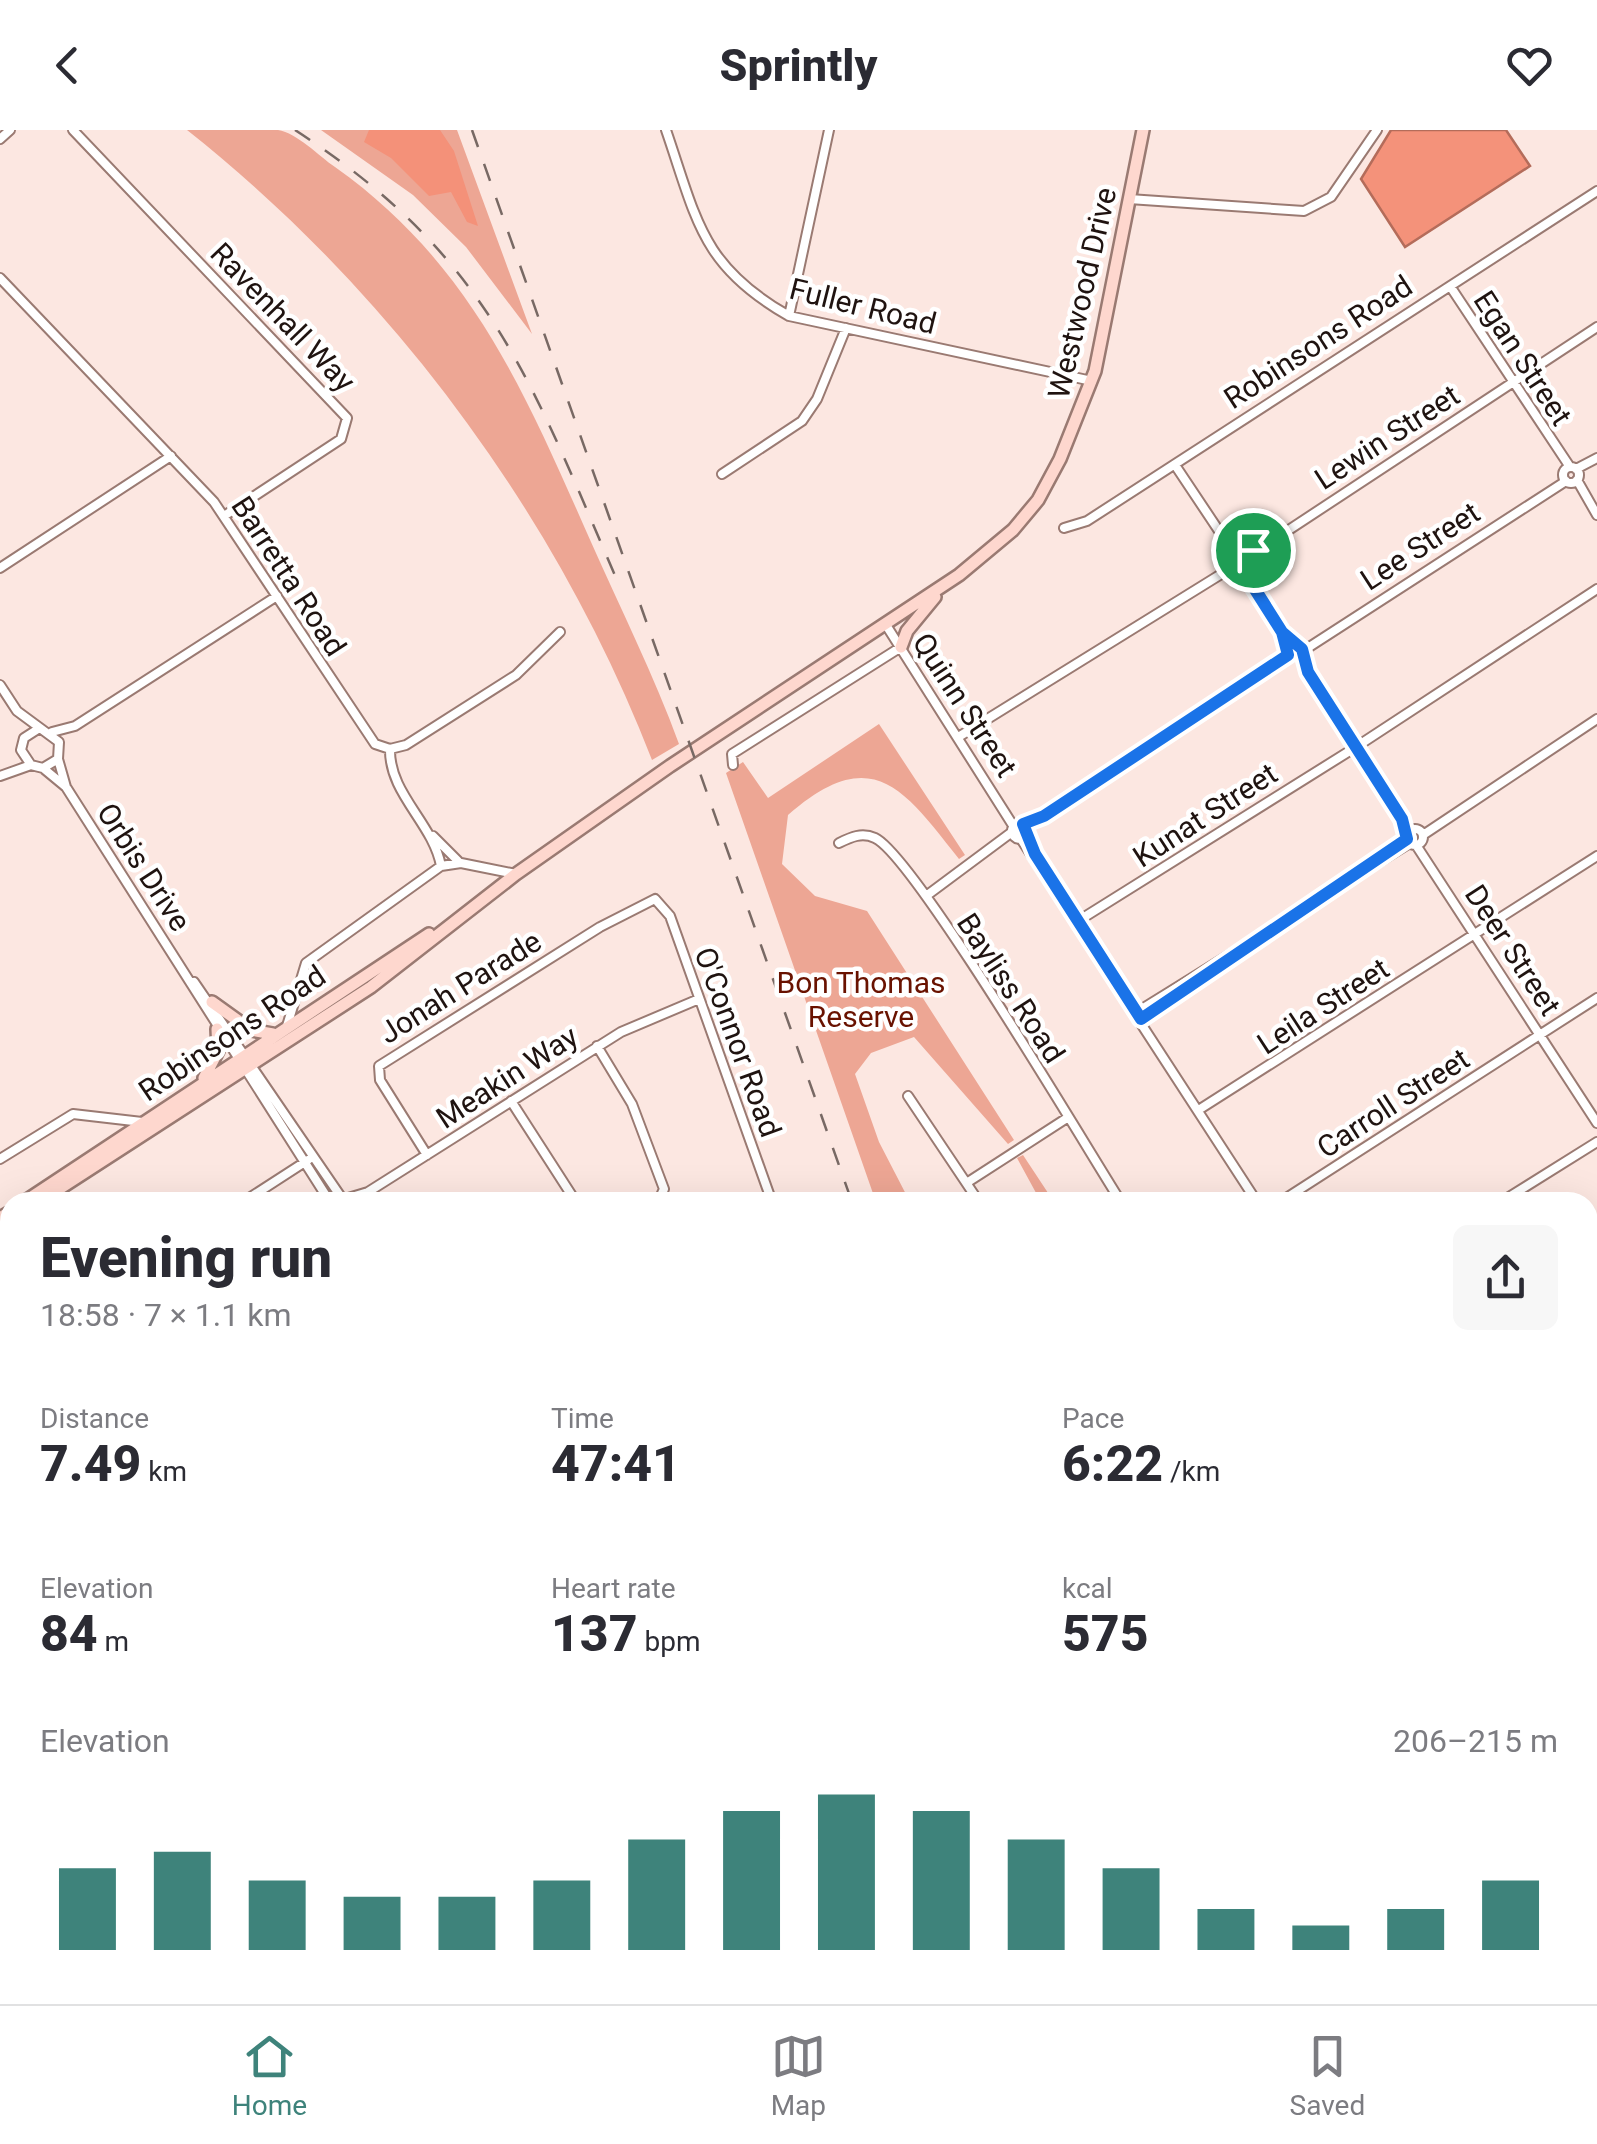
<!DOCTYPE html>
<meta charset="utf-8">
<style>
:root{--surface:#fff;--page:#f7f7f7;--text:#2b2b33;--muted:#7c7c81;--line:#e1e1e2;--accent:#3e837b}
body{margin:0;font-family:Roboto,sans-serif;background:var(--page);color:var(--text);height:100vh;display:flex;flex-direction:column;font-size:38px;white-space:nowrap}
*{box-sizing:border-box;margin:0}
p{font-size:32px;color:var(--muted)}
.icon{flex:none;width:55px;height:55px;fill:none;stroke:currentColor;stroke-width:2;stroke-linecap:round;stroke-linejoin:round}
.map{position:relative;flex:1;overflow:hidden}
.panel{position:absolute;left:0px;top:1062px;width:1598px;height:812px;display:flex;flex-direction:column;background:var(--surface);border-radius:30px 30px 0 0;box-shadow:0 10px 40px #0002}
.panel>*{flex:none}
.pin{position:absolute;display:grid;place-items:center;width:85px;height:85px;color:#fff;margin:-42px;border:5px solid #fff;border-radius:50%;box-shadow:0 2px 10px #0007}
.round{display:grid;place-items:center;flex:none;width:105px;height:105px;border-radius:15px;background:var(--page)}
.headline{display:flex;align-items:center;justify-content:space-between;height:170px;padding:0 40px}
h1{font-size:55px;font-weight:800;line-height:75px}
.metrics{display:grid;grid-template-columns:repeat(3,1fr);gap:15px;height:170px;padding:10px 40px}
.metrics div{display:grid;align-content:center}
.metrics b{font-size:50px;font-weight:800}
.metrics small{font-size:28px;font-weight:400}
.metrics p{font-size:28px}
.chart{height:280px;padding:20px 40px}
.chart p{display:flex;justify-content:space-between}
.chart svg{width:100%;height:180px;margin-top:10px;stroke:var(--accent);stroke-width:6}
header{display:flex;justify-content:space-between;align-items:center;height:130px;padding:0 40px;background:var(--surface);font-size:45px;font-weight:800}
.tab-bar{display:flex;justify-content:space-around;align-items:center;height:140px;border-top:2px solid var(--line);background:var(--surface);font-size:28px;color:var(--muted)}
.tab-bar a{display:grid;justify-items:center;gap:5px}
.tab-bar .selected{color:var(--accent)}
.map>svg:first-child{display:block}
.green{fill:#eda694}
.forest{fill:#f49179}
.water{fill:#f4927a;stroke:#b46c5a;stroke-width:2.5}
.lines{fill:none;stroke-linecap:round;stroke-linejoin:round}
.minor-casing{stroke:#9a7a72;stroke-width:12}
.tertiary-casing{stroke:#9a7a72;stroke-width:15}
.secondary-casing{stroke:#9a7a72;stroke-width:16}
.minor{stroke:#fff;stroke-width:8}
.tertiary{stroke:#fff;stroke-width:10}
.secondary{stroke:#fed7ce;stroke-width:11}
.rail{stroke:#786964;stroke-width:2.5;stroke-dasharray:18 18;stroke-linecap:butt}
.route-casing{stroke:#fff;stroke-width:20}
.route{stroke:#1a73e8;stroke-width:12}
.labels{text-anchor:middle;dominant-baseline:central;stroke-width:9;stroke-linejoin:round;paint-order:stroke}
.street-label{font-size:30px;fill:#1f1310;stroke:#fff}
.park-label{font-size:30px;fill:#691200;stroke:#fff}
</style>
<header><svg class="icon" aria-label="back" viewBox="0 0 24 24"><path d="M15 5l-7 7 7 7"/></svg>Sprintly<svg class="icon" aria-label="heart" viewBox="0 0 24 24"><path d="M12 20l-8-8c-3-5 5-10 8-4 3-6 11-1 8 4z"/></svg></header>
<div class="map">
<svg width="1597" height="1874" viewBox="0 0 1597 1874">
<rect width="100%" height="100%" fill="#fce7e1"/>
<!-- green -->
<path class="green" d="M187,0c29,0 63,0 91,0 19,3 41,26 57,37 137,97 191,228 256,375 30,68 63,133 88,202l-27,16c-94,-243 -261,-469 -465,-630z
M321,0h136l75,204 -66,-87 -53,-52z
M879,594l86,131 -6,4c-56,-71 -87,-117 -171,-44l-6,49 33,32 52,15 147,229 -6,4 -94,-107 -43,16 -16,21 24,68 31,60h-34l-150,-429 17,-11 25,36z
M1023,1025l31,47h-13l-24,-44z"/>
<!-- forest -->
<path class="forest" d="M369,0h71l14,21 24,75 -11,-4 -16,-30 -22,4 -38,-38 -27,-16z"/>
<!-- water -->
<path class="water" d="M1391,0h115l24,36 -125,81 -44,-68z"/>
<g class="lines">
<defs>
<path id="minor" d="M73,0l274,288 -6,21 -117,77
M666,0c31,90 35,136 123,186l303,65
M0,9l10,-9
M1129,69l175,12 27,-14 46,-67
M0,148l214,224 161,242 15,5 16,-4 110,-70 44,-43
M1450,156l120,181
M789,186l40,-186
M1175,335l120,180
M1563 345a8 8 0 1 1 16 0a8 8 0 1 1-16 0Z
M1576,339l21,-11
M722,344l80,-53 15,-22 29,-71
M1577,350l20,35
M1064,398l23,-7 510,-330
M0,438l171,-112
M886,495l128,202
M1303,521l263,-170
M1302,527l106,175
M0,555l17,26 42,31 -1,17 -15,9 -12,-3 -10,-15 3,-12 14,-9
M52,602l23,-6 202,-130
M960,606l271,-168 366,-241
M390,619c-1,45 43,74 51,117
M58,629l8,28
M733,635l-1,-11 169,-107
M43,638l23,19 264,415
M0,646l31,-11
M1012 701a8 8 0 1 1 16 0a8 8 0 1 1-16 0Z
M1023,694l20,-8 245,-161
M1407 707a8 8 0 1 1 16 0a8 8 0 1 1-16 0Z
M1423,705l174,-116
M433,706l25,25
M1021,709l236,363
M839,713c12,-6 23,-11 36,-5 39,18 211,309 246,364
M1416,715l181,278
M926,766l86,-64
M1078,791l278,-174 241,-158
M194,852l147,215
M1137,882l273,-169
M287,896l19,-63 135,-97 20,-3 55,11
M597,916l35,58 32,85 -6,13
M908,966l71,106
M511,971l65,101
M1200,979l397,-253
M427,1025l-47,-75 -1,-14 221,-139 55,-28 15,17 102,286
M0,1029l73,-45 69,8
M968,1052l99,-64
M348,1068l20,-6 253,-160 78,-33
M243,1072l65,-42
M1280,1072l317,-204
M1501,1072l96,-60
M0,1118l10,-7
M1588,1302l9,-6
M0,1303l10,-38
M1588,1445l9,-6
M0,1501l10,11
M0,1524l10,-10
M1588,1584l9,18
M1588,1828l9,15
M1588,1855l9,-9
M350,1865l6,9
M470,1865l6,9
M689,1865l6,9
M805,1865l6,9
M1029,1865l4,9
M1181,1865l4,9
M177,1874l14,-9
M201,1874l14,-9
M570,1874l14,-9
M856,1874l15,-9
M1315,1874l14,-9
M1561,1874l14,-9"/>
<path id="tertiary" d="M0,1710l10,16
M99,1865l5,9"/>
<path id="secondary" d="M901,517l6,-16 28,-34
M212,872l39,28 22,4
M204,948l14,-27 -1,-22
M24,1072l405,-268
M39,1072l332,-215 145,-113 154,-108 289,-191 54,-45 25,-30 22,-41 35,-88 48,-241
M0,1088l10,-6
M0,1099l10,-7"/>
</defs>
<!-- minor casing -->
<use href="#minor" class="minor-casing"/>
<!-- tertiary casing -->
<use href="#tertiary" class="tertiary-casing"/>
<!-- secondary casing -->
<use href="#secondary" class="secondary-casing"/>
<!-- minor -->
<use href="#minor" class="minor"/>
<!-- tertiary -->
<use href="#tertiary" class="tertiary"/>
<!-- secondary -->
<use href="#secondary" class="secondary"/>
<!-- rail -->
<path class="rail" d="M295,0c197,128 236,252 325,457
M472,0l380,1072
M1153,1865l4,9"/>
</g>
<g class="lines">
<defs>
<path id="route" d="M1253,420l-15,12 44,70 6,23 -244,161 -21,8 12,30 106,165 266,-180 -5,-20 -94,-147 -6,-23 -20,-17 -47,-74 18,-8"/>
</defs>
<!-- route casing -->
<use href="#route" class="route-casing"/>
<!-- route -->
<use href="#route" class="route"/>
</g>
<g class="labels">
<!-- street labels -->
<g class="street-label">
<text transform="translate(1082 163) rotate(-77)">Westwood Drive</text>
<text transform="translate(863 176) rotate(14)">Fuller Road</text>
<text transform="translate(283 187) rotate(46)">Ravenhall Way</text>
<text transform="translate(1318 212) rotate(-33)">Robinsons Road</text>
<text transform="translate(1523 228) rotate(57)">Egan Street</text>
<text transform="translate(1387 307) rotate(-33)">Lewin Street</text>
<text transform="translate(1420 416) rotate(-33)">Lee Street</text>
<text transform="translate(289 446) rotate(57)">Barretta Road</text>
<text transform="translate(965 575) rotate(57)">Quinn Street</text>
<text transform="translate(1205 685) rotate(-33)">Kunat Street</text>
<text transform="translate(144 737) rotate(57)">Orbis Drive</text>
<text transform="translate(1513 820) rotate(57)">Deer Street</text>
<text transform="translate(460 857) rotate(-32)">Jonah Parade</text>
<text transform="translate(1011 858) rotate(57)">Bayliss Road</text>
<text transform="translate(1323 876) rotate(-33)">Leila Street</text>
<text transform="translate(232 903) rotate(-34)">Robinsons Road</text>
<text transform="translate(738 912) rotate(70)">O'Connor Road</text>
<text transform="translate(507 947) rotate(-33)">Meakin Way</text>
<text transform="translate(1393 973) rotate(-33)">Carroll Street</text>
</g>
<!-- park labels -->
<g class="park-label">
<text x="861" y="852">Bon Thomas<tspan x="861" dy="34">Reserve</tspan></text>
</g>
</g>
</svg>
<div class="pin" style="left:1253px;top:420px;background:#1e9e55"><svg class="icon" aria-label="arrive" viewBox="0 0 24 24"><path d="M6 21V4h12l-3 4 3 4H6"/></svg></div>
<section class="panel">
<div class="headline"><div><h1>Evening run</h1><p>18:58 · 7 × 1.1 km</p></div><a class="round"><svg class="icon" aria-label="share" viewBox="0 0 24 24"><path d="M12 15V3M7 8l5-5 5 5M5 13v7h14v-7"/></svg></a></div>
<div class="metrics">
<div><p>Distance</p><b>7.49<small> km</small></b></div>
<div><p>Time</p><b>47:41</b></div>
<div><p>Pace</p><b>6:22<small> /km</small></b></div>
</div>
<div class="metrics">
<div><p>Elevation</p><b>84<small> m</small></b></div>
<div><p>Heart rate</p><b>137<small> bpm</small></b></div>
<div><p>kcal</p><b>575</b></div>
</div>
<div class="chart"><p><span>Elevation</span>206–215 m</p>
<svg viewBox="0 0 160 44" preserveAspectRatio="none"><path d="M5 44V24M15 44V20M25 44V27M35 44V31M45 44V31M55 44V27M65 44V17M75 44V10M85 44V6M95 44V10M105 44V17M115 44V24M125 44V34M135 44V38M145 44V34M155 44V27"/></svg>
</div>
</section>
</div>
<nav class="tab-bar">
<a class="selected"><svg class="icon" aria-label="home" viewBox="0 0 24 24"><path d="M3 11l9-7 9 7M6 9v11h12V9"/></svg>Home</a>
<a><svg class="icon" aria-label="map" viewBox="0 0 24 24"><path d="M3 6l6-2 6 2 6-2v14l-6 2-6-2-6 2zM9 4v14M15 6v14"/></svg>Map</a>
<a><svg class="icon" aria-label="saved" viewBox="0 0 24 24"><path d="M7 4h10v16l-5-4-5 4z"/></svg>Saved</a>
</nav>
